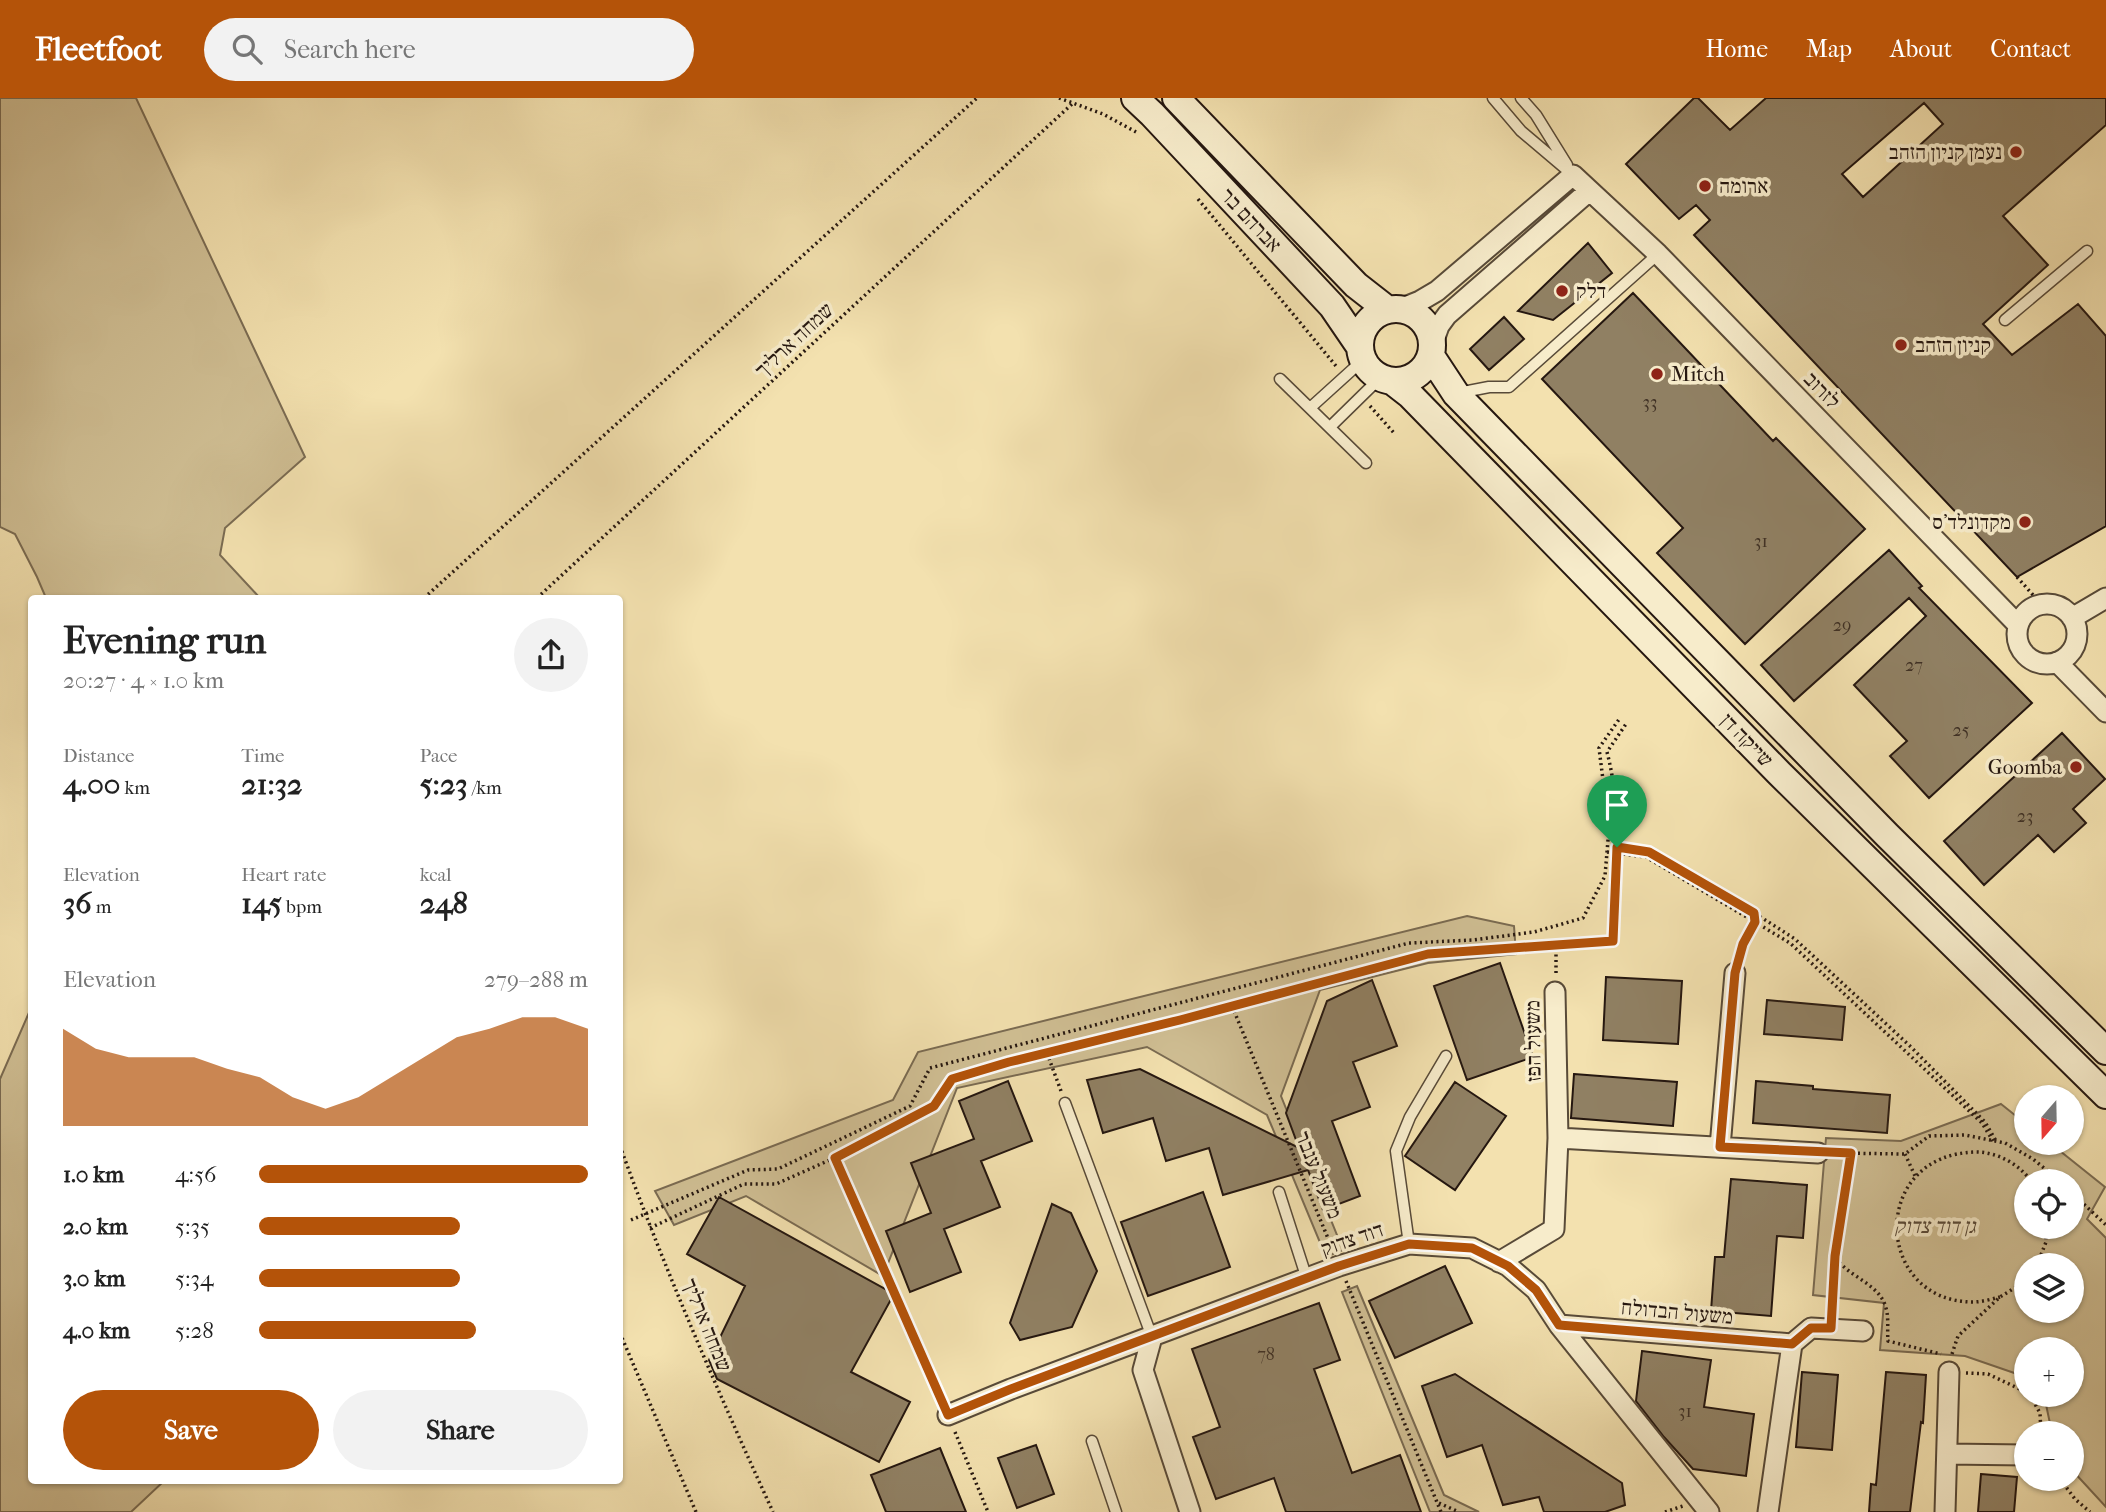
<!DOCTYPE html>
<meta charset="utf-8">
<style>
:root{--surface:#fff;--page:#f2f2f2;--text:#222;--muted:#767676;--accent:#b45309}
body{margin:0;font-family:"IM FELL French Canon","Frank Ruhl Libre",serif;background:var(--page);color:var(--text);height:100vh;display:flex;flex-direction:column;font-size:26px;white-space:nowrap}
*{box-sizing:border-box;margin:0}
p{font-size:23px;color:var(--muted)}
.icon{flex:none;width:38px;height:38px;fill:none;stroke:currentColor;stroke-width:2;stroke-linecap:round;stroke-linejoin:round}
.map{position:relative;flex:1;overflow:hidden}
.sheet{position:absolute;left:28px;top:497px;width:595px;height:889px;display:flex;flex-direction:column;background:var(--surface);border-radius:7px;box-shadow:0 2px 5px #0004}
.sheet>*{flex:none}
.needle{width:46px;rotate:200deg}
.controls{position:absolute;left:2014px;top:987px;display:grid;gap:14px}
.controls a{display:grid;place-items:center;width:70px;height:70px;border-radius:50%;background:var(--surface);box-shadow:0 2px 5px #0004;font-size:35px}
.pin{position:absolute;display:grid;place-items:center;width:60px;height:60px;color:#fff;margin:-72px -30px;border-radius:50% 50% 50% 0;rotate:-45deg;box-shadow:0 0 7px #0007}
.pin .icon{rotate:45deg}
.round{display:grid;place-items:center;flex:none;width:74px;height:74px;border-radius:37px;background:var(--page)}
.head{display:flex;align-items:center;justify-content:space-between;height:119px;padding:0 35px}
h1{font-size:38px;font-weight:700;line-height:52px}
.figures{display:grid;grid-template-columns:repeat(3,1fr);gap:10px;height:119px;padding:7px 35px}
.figures div{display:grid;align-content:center}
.figures b{font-size:30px;font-weight:700}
.figures small{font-size:19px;font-weight:400}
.figures p{font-size:19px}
.chart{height:196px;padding:14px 35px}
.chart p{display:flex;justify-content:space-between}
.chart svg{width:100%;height:126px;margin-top:7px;fill:var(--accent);opacity:.7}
.action{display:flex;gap:14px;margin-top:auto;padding:14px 35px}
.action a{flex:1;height:80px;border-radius:42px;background:var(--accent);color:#fff;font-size:28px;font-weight:700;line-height:80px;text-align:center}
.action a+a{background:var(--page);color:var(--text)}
ul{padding:0 35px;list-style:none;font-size:23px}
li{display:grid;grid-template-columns:112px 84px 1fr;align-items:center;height:52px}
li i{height:18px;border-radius:9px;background:var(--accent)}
header{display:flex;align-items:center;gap:42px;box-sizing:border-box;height:98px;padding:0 35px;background:var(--accent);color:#fff}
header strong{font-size:33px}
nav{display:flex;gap:38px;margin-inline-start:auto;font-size:24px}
.search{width:490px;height:63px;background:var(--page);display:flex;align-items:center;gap:18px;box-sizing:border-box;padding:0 24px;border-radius:38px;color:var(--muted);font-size:26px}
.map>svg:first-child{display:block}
.green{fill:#d0bf94;stroke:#7a6b52;stroke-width:2;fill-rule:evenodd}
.building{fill:#908063;stroke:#251710;stroke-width:2;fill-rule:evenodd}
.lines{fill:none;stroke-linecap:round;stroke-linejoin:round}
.lane-casing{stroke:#584a38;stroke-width:13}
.street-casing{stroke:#584a38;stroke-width:23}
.secondary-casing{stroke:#251710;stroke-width:30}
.path{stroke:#251710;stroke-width:3.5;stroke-dasharray:2 3.5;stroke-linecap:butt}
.lane{stroke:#f7eccb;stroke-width:10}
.street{stroke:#f7eccb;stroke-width:19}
.secondary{stroke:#f7eccb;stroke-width:26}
.route-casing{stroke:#fff;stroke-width:14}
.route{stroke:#b45309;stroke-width:9}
.poi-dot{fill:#8f2418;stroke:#f7eccb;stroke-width:2.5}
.labels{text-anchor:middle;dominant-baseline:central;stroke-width:7;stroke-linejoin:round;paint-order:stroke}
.number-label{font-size:18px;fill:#403125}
.poi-label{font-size:21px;fill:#251710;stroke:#f7eccb;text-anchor:start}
.street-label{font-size:21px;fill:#251710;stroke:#f7eccb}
.park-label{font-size:21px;font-style:italic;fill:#584938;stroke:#f7eccb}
</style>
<header>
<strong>Fleetfoot</strong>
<div class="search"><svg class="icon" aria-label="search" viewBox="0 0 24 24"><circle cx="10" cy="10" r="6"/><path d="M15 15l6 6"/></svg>Search here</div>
<nav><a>Home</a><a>Map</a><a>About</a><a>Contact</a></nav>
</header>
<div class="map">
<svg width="2106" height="1414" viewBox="0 0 2106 1414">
<rect width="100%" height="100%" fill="#f3e1af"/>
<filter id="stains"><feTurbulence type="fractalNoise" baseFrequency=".00286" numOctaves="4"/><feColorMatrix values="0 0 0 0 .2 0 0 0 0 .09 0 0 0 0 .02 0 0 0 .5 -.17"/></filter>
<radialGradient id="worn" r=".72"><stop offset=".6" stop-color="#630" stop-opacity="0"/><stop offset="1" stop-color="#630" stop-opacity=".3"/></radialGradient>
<!-- green -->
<path class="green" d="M0,0h136l169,359 -80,71 -5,27 40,43h-214l-9,-21 -22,-43 -15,-7z
M1467,818l47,10 2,28 -88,9 -108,27 -39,106 62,154 -17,7 -59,-142 -120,-68 -190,41 -74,188 -137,-80 -72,29 -19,-34 238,-91 25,-48z
M31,910l1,472 132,1 -33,31h-131v-433z
M2001,1006l25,20v19h24l55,44 -18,32 19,19v269l-34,-37v-37h-20l-8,-38h28v-46h-46v28l-61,-21 -85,-6 4,-47 -71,-8 13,-157 75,3zM2026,1083h46v46h-46zM2026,1167h46v46h-46z
M1357,1188l87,209 35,17h-49l-88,-220z"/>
<!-- building -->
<path class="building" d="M1694,0h4l32,32 36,-32h340v27l-103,91 45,49 -65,59 29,31 66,-51 28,32v190l-89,51 -323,-342 16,-15 -14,-15 -17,14 -53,-55zM1924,5l19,21 -80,73 -21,-23z
M1588,145l24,30 -59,47 -35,-9z
M1633,195l140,148 3,-3 89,91 -120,115 -88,-91 26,-25 -141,-149z
M1504,219l20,22 -35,31 -19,-21z
M1889,452l33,36 -3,2 113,115 -103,95 -39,-42 17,-15 -53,-56 72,-69 -17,-18 -115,103 -33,-36z
M2062,635l43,46 -32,30 13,14 -32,29 -16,-17 -54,50 -40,-44z
M1500,865l33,94 -66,23 -33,-94z
M1606,879l76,4 -4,63 -75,-4z
M1372,882l25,66 -44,16 17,45 -38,14 28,75 -37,14 -15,-40 -85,25 -14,-47 -43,13 -13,-43 -50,15 -16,-53 53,-11 159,79 -13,-35 41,-112z
M1767,902l78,7 -3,33 -78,-6z
M1574,976l103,8 -4,44 -102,-8z
M1008,983l24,60 -51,20 19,46 -56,22 17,43 -51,20 -24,-61 45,-18 -20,-50 63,-24 -15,-38z
M1756,983l57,5v3l77,6 -3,38 -134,-10z
M1455,984l51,34 -51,74 -50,-34z
M1731,1081l76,6 -4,53 -26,-2 -6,80 -60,-5 4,-54h9z
M1203,1094l27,75 -82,29 -27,-74z
M719,1099l175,97 -43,78 59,30 -31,60 -162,-83 -8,-19 36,-74 -58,-32z
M1052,1106l19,9 26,58 -25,56 -52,13 -10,-17z
M1445,1168l27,57 -77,35 -26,-57z
M1319,1205l21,57 -26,9 38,104 48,-18 21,57h-135l-12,-34 -58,21 -23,-62 27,-10 -28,-78z
M1642,1253l69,9 -7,47 50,7 -8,62 -53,-7 -29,-32 -28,-36z
M1802,1274l36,3 -6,75 -36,-3z
M1886,1274l40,3 -3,48 -2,-1 -11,90h-41l2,-28 5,1z
M1455,1276l167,109 3,22 -20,7h-61l-5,-15 -36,8 -21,-60 -35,12 -25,-71z
M1036,1347l18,49 -37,14 -19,-50z
M940,1350l26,64h-80l-15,-37z
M1981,1376l36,3 -3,35h-36z"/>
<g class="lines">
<defs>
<path id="lane" d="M1493,0l28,33 52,44
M1521,0l15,17 31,50
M2005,222l82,-69
M1280,281l86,84
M1458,295l31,-6h20l149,-133
M1310,310l53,-48
M1330,329l50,-49
M1065,1005l87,234
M1279,1094l28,87
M1409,1146l-13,-93 14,-34 36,-61
M1092,1343l24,71"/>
<path id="street" d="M1400,211l20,-8 17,-10 136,-116 85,79 360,371
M1433,245l6,-17 8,-11 142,-124
M2017 536a30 30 0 1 1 60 0a30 30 0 1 1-60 0Z
M2072,520l34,-20
M2057,564l49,50
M1555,894l3,146
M1720,1049l15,-174
M1499,1164l55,-33 4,-91 260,15
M1559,1227l233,19
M1152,1239l-9,33 47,142
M948,1317l63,-26 328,-123 70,-22 63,4 36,18 28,24 23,35 150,187
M1947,1356l79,1
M1768,1414l24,-168 19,-16 52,3
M1945,1414l4,-140"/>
<path id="secondary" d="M1135,0l17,16 180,192 28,41
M1176,0l180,187 32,25
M1360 247a36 36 0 1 1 72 0a36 36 0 1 1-72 0Z
M1431,258l25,38 79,81 352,360 219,216
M1392,283l18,14 369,378 327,322"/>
</defs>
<!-- lane casing -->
<use href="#lane" class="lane-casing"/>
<!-- street casing -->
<use href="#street" class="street-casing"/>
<!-- secondary casing -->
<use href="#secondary" class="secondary-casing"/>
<!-- path -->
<path class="path" d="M1059,0l44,16 33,18
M1198,101l138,167
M1370,308l24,27
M2017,479l25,28
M424,500l553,-500
M537,500l535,-494
M1618,749l31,5 82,46 64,41 116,108 74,75 11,19
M1607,754l39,5 144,86 192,180 11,18
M1739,860c4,-15 17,-30 15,-45
M1556,875v-29
M1232,908l100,242
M1047,955l14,38
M620,1048c45,124 98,246 153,366
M1836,1055l69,1 24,-18 36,-1 40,8 28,16 27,22
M1905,1056l10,22
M834,1060l107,241
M2072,1095l34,32
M631,1122l117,-50 30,-1 132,-63 20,-38 479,-125 64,-3 61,-8 49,-14 22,-42 4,-48 -10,-80 21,-30
M650,1130l94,-44h32l58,-26 100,-52 18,-27 57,-17 170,-42 249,-66 185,-13c3,-64 10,-127 -6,-189l19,-28
M1836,1160c14,20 44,26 50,50 3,10 1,22 2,33l53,13
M2037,1167l9,-23v-15
M1346,1183l95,231
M2000,1199c-8,2 -18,5 -27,5 -99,0 -105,-148 3,-150 21,0 43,12 55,29
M1832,1213l3,-55 16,-103
M620,1235l76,179
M1952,1256l6,-18 42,-39 21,-13 5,-6
M1966,1275l22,1 38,18
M2030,1297l10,18 1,20
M955,1334l33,80
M2060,1381l15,20 15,13
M1439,1405l20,9
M1665,1414l18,-6"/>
<!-- lane -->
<use href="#lane" class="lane"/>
<!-- street -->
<use href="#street" class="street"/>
<!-- secondary -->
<use href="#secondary" class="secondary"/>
</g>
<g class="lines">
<defs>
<path id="route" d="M1617,749l32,5 105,61 1,9 -12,22 -8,29 -15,174 131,6 -16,103 -4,72h-20l-19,16 -233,-19 -23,-35 -28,-24 -36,-18 -63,-4 -70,22 -328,123 -63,26 -113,-257 99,-52 18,-27 57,-17 171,-42 248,-66 185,-13z"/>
</defs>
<!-- route casing -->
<use href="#route" class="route-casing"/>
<!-- route -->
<use href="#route" class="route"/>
</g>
<!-- markers -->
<g class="poi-dot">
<circle cx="2016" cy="54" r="7"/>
<circle cx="1705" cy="88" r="7"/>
<circle cx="1562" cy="193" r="7"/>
<circle cx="1901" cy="247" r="7"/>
<circle cx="1657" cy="276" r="7"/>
<circle cx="2025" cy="424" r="7"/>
<circle cx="2076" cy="669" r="7"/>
</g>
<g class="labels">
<!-- number labels -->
<g class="number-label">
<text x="1650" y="304">33</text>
<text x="1761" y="443">31</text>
<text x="1842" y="527">29</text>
<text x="1914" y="567">27</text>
<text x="1961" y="632">25</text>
<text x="2025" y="718">23</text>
<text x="1266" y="1256">78</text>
<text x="1685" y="1313">31</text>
</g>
<!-- poi labels -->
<g class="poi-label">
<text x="2002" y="54" text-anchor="end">נעמן קניון הזהב</text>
<text x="1719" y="88">ארומה</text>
<text x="1576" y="193">דלק</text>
<text x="1915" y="247">קניון הזהב</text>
<text x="1671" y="276">Mitch</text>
<text x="2011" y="424" text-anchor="end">מקדונלד'ס</text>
<text x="2062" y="669" text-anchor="end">Goomba</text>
</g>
<!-- street labels -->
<g class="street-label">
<text transform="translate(1251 122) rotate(47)">אברהם בר</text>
<text transform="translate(794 242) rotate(-43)">שמחה ארליך</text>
<text transform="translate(1822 292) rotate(46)">לזרוב</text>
<text transform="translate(1747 642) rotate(46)">שייקה דן</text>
<text transform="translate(1533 943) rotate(-91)">משעול הפז</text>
<text transform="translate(1319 1077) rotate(68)">משעול ענבר</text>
<text transform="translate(1352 1141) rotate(-19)">דוד צדוק</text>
<text transform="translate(1677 1214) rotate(5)">משעול הבדולח</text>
<text transform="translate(707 1227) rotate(68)">שמחה ארליך</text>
</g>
<!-- park labels -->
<g class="park-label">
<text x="1935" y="1128">גן דוד צדוק</text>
</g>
</g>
<rect width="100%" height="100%" filter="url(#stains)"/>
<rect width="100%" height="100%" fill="url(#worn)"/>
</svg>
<div class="controls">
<a><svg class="needle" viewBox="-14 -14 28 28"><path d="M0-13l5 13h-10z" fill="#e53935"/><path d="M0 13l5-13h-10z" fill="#767676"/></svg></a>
<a><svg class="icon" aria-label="locate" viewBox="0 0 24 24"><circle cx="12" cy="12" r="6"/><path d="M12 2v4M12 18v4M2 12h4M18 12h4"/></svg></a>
<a><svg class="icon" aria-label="layers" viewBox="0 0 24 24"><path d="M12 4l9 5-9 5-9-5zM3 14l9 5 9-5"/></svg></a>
<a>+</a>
<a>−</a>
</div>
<div class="pin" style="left:1617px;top:749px;background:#1e9e55"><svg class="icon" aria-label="arrive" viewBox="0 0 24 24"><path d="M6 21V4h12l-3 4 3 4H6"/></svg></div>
<section class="sheet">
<div class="head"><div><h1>Evening run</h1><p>20:27 · 4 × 1.0 km</p></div><a class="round"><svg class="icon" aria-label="share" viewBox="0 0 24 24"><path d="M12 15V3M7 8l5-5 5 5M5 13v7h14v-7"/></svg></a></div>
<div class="figures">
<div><p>Distance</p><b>4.00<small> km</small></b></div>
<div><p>Time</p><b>21:32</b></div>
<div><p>Pace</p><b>5:23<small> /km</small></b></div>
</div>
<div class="figures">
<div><p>Elevation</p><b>36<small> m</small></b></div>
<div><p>Heart rate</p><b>145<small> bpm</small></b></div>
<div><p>kcal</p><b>248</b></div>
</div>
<div class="chart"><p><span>Elevation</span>279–288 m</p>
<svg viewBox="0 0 160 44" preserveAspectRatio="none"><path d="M0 44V10L10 17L20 20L30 20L40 20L50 24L60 27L70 34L80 38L90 34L100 27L110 20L120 13L130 10L140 6L150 6L160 10V44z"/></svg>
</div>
<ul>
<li><b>1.0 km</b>4:56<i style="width:100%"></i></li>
<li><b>2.0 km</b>5:35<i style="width:61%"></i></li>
<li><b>3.0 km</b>5:34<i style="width:61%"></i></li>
<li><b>4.0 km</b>5:28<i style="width:66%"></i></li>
</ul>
<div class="action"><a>Save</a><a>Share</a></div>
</section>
</div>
